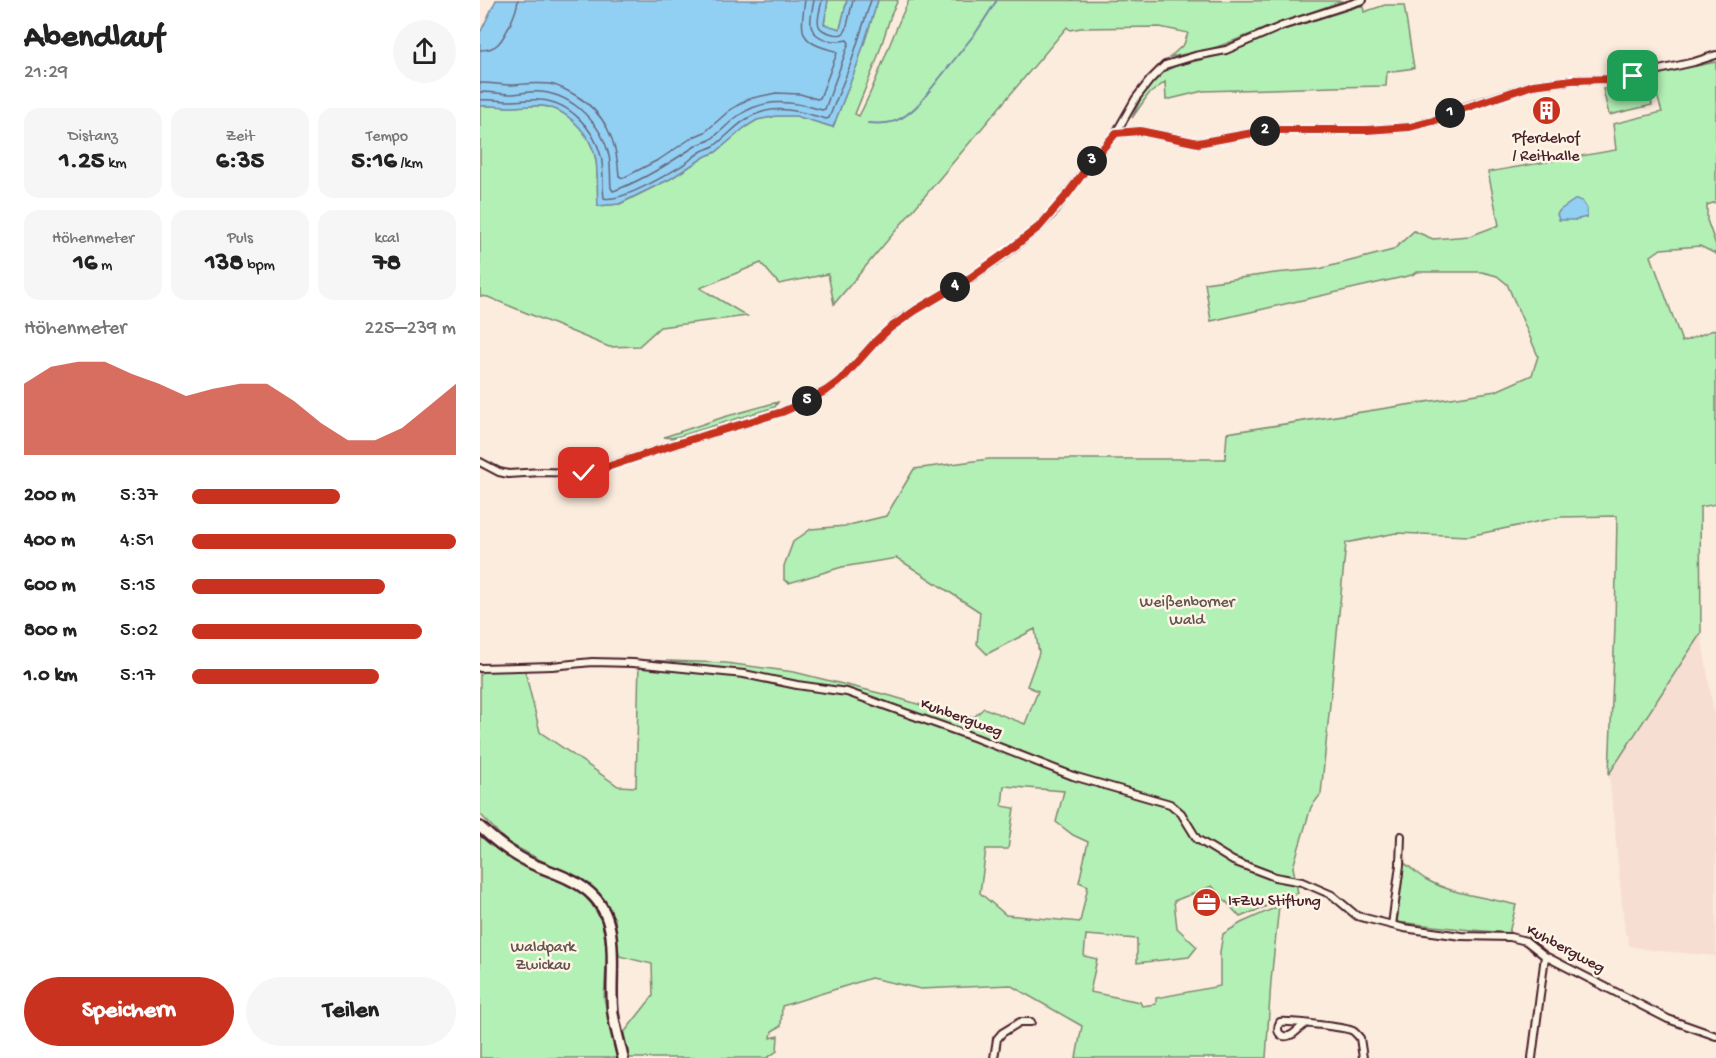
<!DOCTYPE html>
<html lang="de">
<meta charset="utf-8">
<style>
:root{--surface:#fff;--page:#f6f6f6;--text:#222;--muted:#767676;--accent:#c8321e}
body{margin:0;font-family:"Gochi Hand",sans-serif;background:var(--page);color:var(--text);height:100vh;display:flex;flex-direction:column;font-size:22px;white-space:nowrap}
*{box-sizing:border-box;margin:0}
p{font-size:20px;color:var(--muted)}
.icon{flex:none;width:33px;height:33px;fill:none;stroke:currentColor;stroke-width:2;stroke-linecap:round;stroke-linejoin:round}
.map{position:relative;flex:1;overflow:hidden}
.drawer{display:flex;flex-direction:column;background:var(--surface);width:480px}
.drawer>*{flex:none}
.pin{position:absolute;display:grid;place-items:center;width:51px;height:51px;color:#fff;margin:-26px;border-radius:12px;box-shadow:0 3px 9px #0006}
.km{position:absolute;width:30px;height:30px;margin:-15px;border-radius:50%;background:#222;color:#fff;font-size:16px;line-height:30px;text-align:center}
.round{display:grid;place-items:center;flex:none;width:63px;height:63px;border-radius:32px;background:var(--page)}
.headline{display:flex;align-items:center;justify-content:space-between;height:102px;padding:0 24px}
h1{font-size:33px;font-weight:800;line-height:45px}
.metrics{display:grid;grid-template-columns:repeat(3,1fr);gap:9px;height:102px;padding:6px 24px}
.metrics div{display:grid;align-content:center;border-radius:15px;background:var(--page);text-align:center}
.metrics b{font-size:26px;font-weight:800}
.metrics small{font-size:16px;font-weight:400}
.metrics p{font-size:16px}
.chart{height:168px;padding:12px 24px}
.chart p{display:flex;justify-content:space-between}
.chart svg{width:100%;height:108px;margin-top:6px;fill:var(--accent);opacity:.7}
.action{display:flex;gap:12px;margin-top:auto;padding:12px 24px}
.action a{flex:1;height:69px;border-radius:36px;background:var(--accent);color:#fff;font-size:24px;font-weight:800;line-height:69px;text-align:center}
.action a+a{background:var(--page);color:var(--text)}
ul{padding:0 24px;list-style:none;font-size:20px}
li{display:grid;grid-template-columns:96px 72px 1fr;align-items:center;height:45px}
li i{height:15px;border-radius:8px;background:var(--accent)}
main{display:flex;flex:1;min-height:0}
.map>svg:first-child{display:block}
.built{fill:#f7ded3}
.green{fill:#b3f0b5;stroke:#7e8870;stroke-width:1.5;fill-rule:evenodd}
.water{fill:#92d0f3;stroke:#7589a3;stroke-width:1.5}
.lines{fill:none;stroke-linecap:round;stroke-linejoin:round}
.shore{stroke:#67667b;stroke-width:1.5}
.stream{stroke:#7589a3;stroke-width:2}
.minor-casing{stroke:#4a1f2b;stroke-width:10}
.secondary-casing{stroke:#4a1f2b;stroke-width:14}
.minor{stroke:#fcf5e5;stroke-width:6}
.secondary{stroke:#fcf5e5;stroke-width:9}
.route-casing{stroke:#fff;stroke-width:12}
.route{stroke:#c8321e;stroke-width:8}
.labels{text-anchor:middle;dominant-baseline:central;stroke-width:5;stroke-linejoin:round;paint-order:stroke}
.poi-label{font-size:16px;fill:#4a1f2b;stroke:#fcf5e5}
.park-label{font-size:16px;fill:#64534e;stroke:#fcf5e5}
.street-label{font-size:16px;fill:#4a1f2b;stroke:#fcf5e5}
</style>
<main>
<section class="drawer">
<div class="headline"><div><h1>Abendlauf</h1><p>21:29</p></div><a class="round"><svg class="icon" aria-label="share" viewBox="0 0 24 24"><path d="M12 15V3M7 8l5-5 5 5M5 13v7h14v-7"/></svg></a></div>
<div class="metrics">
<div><p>Distanz</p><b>1.25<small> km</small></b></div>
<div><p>Zeit</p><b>6:35</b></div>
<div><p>Tempo</p><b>5:16<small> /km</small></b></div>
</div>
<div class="metrics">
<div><p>Höhenmeter</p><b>16<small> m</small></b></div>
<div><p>Puls</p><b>138<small> bpm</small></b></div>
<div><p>kcal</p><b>78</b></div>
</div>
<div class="chart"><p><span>Höhenmeter</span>225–239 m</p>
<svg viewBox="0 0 160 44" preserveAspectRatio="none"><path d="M0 44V15L10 8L20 6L30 6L40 11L50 15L60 20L70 17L80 15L90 15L100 22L110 31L120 38L130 38L140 33L150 24L160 15V44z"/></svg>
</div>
<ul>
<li><b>200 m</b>5:37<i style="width:56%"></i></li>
<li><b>400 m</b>4:51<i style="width:100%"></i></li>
<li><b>600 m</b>5:15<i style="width:73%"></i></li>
<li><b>800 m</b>5:02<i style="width:87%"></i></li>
<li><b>1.0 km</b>5:17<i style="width:71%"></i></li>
</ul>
<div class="action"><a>Speichern</a><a>Teilen</a></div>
</section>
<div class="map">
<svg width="1236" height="1058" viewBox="0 0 1236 1058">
<rect width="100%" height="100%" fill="#fcecde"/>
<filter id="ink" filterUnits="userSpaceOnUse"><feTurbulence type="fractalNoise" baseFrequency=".0167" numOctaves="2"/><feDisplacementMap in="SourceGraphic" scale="12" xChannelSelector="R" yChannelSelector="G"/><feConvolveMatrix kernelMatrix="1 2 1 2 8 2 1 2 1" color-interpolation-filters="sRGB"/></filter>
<g filter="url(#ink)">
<!-- built -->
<path class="built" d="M1221,633l15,94v229l-66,-6 -21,-4 -1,-9 -3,-4 -16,-159z"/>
<!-- green -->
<path class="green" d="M348,0h19l-7,29 -16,-4z
M398,0h20l-7,15 -15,47 -21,52 4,2c20,-37 31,-78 50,-116l434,1 -72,25 -43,17 -17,6 -41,8 14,-13 4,-11 -28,-6 -79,1 -11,2 -3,-3 -233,277 -6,-30 -49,10 -18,-21 -61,25 47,28 -87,11 -21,19 -30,1 -121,-50 -8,-1v-190c11,-1 21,1 32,1 9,0 19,-2 28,-1 27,1 51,28 56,54 2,15 1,31 2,46l22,-2 50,-25 36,-23 10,-4 28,-24 13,-8 19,-4h20l37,11 24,-62z
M883,5l1,7 21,-7h19l10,63 -27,4 -1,14 -53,1 -130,4 -37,9 -1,-18 -17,13 -16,23 12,-26 16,-18 15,-8 54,-13 48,-21z
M1236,62v140l-9,3v15l9,25v9l-16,-8 -39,3 -10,7 31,86 34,-13v175l-16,3 1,126 -92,141 6,-148 2,-110 -57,1 -91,19 -73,-3 -50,10 -25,251 -10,13 -18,60 5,26 -58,24 -28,-31 -38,15 3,27 20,19 -8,10 -52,6v-24l-51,-4 -2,21 13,3 -7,33 50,10 2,4 14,-2v-6l64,-12v-34l3,-18 18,-11 38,-17 -8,75 -5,77h-190l6,-32 -72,-41 -89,4 -50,-11 -89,28 -1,20 -9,5 -1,7 7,-2 -1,15 -10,7h-139l-5,-24 30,-38 -1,-32 -33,-8 -4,-37 -18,-27 -17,-13 -40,-19 -33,-18 -27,-28v-147l43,-4 17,69 78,54 18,1 3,-127 87,3 68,9 97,24 66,20 17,1 10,-9 41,16 13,-33 -11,-5 12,-33 -4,-24 -48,25 -10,-10 3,-32 -83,-54 -55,9 -53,16 -5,-3v-14l9,-24 18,-13 34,-3 41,-10 28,-47 75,-10h236l2,-26 269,-42 36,-16 6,-19 -31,-72 -10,-8 -15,-4h-65l-5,3 -201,46 -6,-38 70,-10 44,-4 74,-19 21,-19 19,8 37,-3 29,-11 -11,-53 128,-22 -3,-26 49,-12 -11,-37zM524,786l60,5 -8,31 17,13 15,7 -9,40 9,4 -8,36 -74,-7 -26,-22 6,-44h22l6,-41 -12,-2z
M1166,79l6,26 -43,10 -6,-26z
M298,402l-3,5 -95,29 -8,2 -8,-1 60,-20z
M0,832l46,34 58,26 18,29 5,31 -3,46 13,60h-137z
M924,863c8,5 15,13 23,17 27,15 60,17 89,25l-7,28 -38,-3 -74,-8z"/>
<!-- water -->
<path class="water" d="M16,0h332l-4,24 16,5 7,-29h31l-21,65 -24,62 -37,-11h-20l-19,4 -13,8 -28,24 -10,4 -36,23 -51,25 -21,2c-1,-15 0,-31 -2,-46 -4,-23 -24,-46 -47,-53 -12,-3 -25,0 -37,0 -10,0 -21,-2 -32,-1v-73z
M1096,199l6,2 5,8v8l-12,3h-16l-2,-6 3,-4z"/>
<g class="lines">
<!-- shore -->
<path class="shore" d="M342,0c-1,7 -6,20 -3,26 2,6 18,10 23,8 2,-1 3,-3 4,-4l7,-30
M0,50c7,0 13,-1 18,-6 8,-8 19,-33 20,-44
M0,83c11,0 22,2 32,2 15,-1 28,-3 42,0 7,2 14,6 21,10 31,18 42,47 44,81l4,2 37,-19 33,-22 12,-5 25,-22 18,-11 28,-6 24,1 17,5 3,-1 17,-45 -2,-2c-36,-9 -35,-17 -30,-51
M0,92c11,0 22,2 33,2 9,-1 19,-3 28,-2 33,3 61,33 68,64 2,10 1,22 2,32l2,3 3,-1c29,-11 55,-28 81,-45 4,-2 9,-3 13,-5 10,-7 18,-17 28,-24 27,-19 54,-15 84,-6l3,-1 24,-66 -2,-3c-8,2 -12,1 -20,0 -23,-7 -16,-22 -13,-40
M0,100c11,-1 22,1 32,1 10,0 19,-2 28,-1 30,2 54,29 61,56 3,13 1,28 3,42 16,5 64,-24 79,-33 6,-4 12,-10 19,-14 4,-2 8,-3 12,-5 14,-10 25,-25 40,-31 24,-11 49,-3 72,4l3,-1 22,-55 20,-63"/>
<!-- stream -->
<path class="stream" d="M388,123c24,2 34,-2 51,-19l58,-73 20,-31"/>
<defs>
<path id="minor" d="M636,133l24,-2 58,12 71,-13h98l43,-3 23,-6 23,-11 77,-25 39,-5 41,-1 20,-3 61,-14 22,-7
M0,462l19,10 9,2 34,-2 35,1 13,-1 86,-28 106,-32 23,-10 22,-12 15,-11 34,-38 20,-18 20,-13 54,-32 37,-25 33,-27 13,-13 39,-52 24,-28 20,-35 14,-18 15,-15 30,-9 31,-6 56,-24 81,-26
M0,668l72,-2 40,-4 41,1 111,11 53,11 50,7 129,46 97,38 97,28 11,9 16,26 36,22 42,16 27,5 30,13 25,21 47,12 57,8 49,1 16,4 19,15 123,63 48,17
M912,925l8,-60 1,-29
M825,1024c-4,3 -8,7 -12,10 -10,6 -19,-1 -13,-12 8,-1 66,5 73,9 3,2 5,5 7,7l3,20
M514,1058l3,-19 5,-6 18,-11h11
M1052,1058l13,-102"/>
<path id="secondary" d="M0,827c14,13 30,26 48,35 19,9 44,15 61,30 35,29 19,83 24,121 2,15 7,30 10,45"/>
</defs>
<!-- minor casing -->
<use href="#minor" class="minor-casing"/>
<!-- secondary casing -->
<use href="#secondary" class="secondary-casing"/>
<!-- minor -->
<use href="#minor" class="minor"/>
<!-- secondary -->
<use href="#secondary" class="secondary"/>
</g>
</g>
<g class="lines" filter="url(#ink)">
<defs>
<path id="route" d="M104,473l11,-2 81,-27 106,-32 23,-10 22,-12 15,-11 34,-38 14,-13 26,-18 54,-32 37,-26 33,-26 26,-30 26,-35 24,-28 24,-2 58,12 71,-13h98l43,-3 23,-6 23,-10 77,-26 39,-5 41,-1 20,-3"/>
</defs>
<!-- route casing -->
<use href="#route" class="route-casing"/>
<!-- route -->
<use href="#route" class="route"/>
</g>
<!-- icons -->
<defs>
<symbol id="building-disc" viewBox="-11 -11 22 22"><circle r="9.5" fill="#c8321e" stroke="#fcf5e5"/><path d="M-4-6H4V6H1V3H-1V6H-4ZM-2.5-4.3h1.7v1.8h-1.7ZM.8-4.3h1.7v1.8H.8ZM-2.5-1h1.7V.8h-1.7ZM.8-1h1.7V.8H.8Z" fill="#fff"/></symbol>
<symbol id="office-disc" viewBox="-11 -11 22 22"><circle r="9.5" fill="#c8321e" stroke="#fcf5e5"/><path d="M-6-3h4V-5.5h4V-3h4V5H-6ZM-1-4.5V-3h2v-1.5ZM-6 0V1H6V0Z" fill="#fff"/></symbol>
</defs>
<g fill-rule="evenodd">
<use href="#building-disc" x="1050" y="94" width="33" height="33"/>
<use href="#office-disc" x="710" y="886" width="33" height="33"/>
</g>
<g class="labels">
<!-- poi labels -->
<g class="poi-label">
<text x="1066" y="139">Pferdehof<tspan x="1066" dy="18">/ Reithalle</tspan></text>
<text x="748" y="902" text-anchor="start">IFZW Stiftung</text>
</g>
<!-- park labels -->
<g class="park-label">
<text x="707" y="603">Weißenborner<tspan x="707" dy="18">Wald</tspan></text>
<text x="63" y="948">Waldpark<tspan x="63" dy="18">Zwickau</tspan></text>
</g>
<!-- street labels -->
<g class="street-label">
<text transform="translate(481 719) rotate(20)">Kuhbergweg</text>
<text transform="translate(1085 950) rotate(28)">Kuhbergweg</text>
</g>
</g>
</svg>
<div class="pin" style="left:1153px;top:76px;background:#1e9e55"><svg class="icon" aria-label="arrive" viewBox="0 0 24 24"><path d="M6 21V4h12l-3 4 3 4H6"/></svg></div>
<div class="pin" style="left:104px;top:473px;background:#d93025"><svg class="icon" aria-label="check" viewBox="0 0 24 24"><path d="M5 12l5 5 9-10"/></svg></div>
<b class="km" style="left:970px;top:113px">1</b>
<b class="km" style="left:785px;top:131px">2</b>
<b class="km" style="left:612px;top:161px">3</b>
<b class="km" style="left:475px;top:287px">4</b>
<b class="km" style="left:327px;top:401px">5</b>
</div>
</main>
